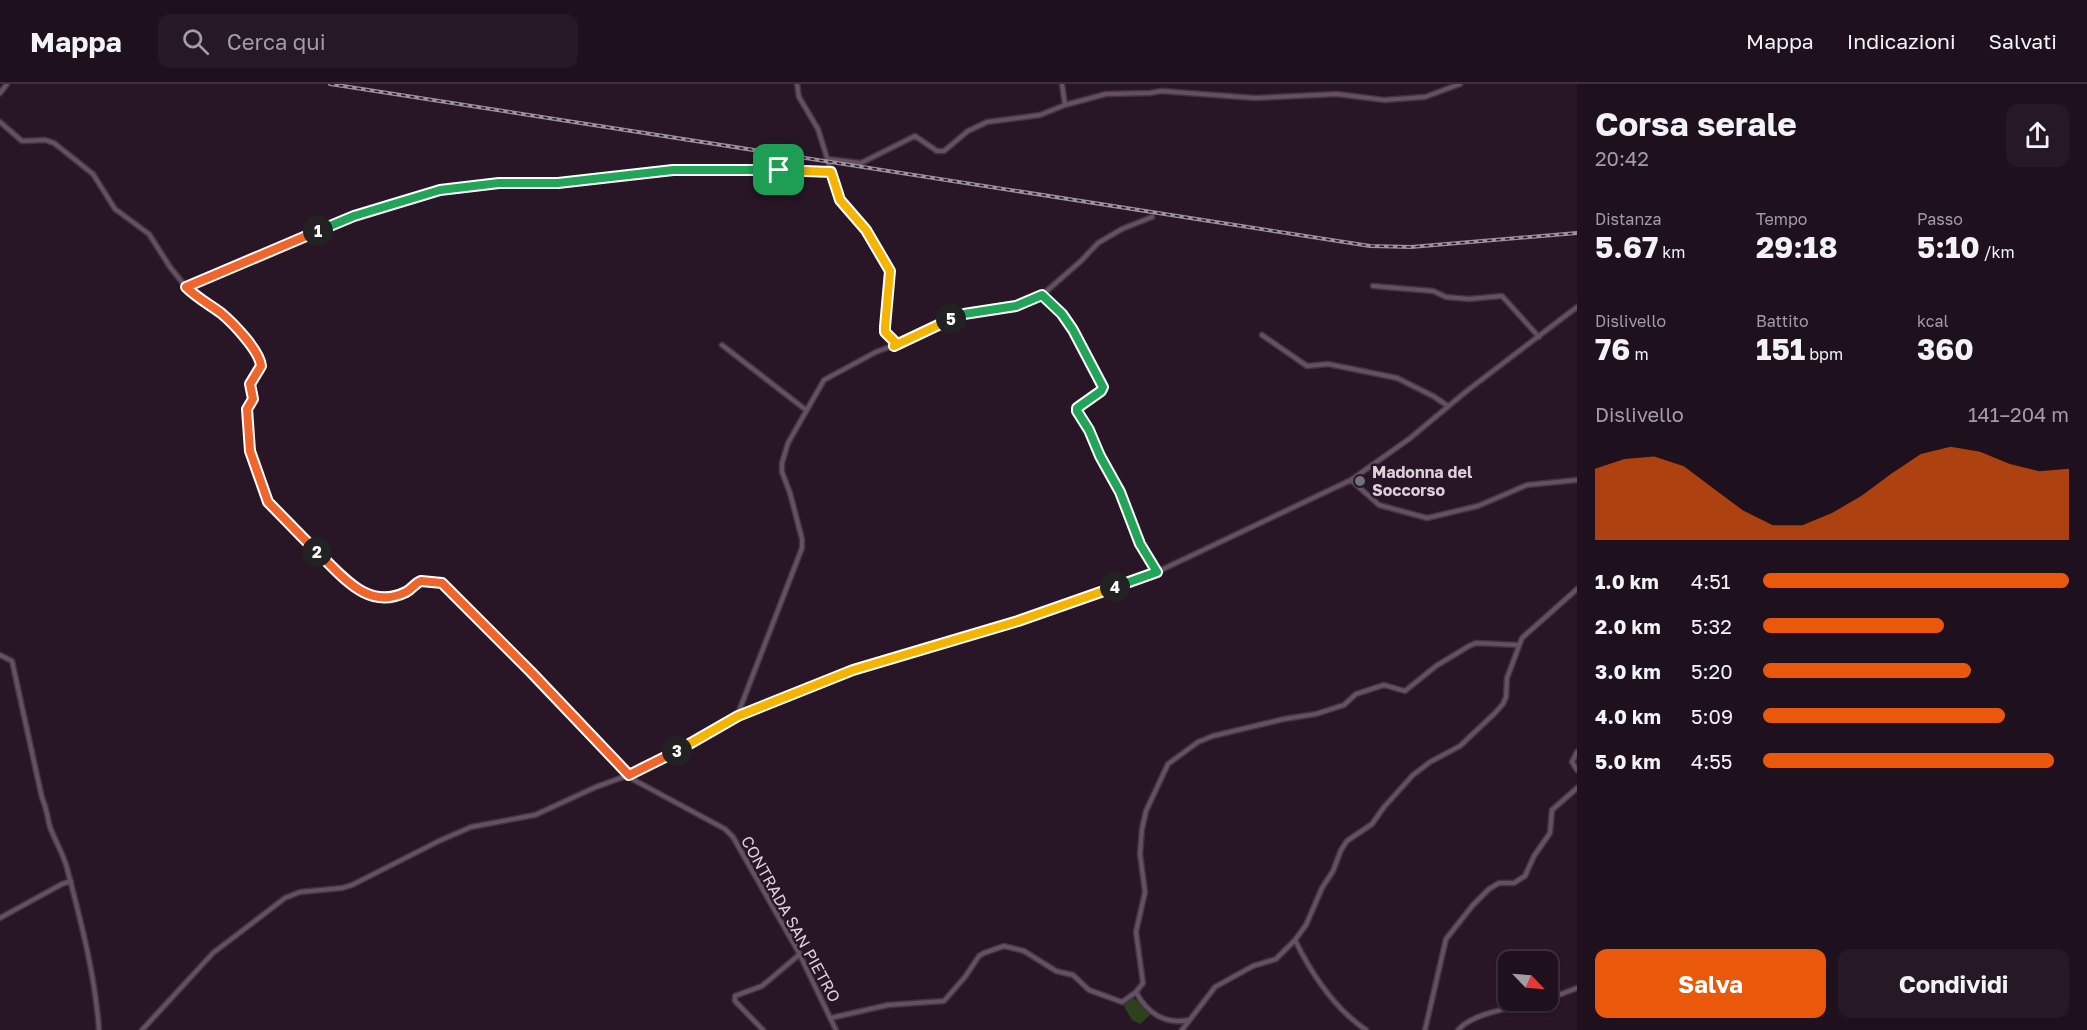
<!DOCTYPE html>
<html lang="it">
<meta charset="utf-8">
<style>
:root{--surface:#1e101c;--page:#261925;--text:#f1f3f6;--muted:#a19da3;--line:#3c303b;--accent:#ea580c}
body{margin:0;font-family:"Golos Text",sans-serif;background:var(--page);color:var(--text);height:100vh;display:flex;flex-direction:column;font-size:22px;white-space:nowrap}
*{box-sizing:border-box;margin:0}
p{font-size:20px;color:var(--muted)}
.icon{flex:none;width:33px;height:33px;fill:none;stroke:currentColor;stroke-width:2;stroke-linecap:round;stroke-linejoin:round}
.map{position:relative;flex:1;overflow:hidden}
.drawer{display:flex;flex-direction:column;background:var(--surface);width:510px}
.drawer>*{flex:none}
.needle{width:39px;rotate:115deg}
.tools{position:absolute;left:1498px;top:867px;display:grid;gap:12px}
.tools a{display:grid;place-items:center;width:60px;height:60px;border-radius:12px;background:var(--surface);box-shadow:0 2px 4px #0004,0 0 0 2px var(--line);font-size:30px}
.pin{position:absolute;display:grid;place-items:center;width:51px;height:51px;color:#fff;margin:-26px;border-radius:12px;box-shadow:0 3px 9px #0006}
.km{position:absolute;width:30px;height:30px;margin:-15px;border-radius:50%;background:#222;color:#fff;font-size:16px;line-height:30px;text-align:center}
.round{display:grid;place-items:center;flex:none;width:63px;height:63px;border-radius:12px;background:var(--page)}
.head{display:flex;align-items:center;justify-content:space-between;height:102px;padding:0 18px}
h1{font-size:33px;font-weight:700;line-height:45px}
.stats{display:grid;grid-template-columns:repeat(3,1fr);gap:9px;height:102px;padding:6px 18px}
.stats div{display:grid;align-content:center}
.stats b{font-size:30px;font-weight:700}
.stats small{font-size:16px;font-weight:400}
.stats p{font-size:16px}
.chart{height:168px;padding:12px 18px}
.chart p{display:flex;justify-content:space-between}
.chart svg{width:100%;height:108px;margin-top:6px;fill:var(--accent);opacity:.7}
.button{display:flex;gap:12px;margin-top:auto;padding:12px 18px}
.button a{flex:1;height:69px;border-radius:12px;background:var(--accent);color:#fff;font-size:24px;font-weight:700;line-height:69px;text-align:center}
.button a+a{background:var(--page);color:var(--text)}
ul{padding:0 18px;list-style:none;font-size:20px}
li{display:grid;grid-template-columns:96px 72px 1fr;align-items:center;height:45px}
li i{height:15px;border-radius:8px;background:var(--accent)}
header{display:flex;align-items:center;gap:36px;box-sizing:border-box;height:84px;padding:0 30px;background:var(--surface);border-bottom:2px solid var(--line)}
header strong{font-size:28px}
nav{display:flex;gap:33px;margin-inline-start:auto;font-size:21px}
.search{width:420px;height:54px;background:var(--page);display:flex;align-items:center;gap:15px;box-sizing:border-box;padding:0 21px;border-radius:12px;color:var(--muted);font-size:22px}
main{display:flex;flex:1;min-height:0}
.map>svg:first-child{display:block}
.green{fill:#2e411d}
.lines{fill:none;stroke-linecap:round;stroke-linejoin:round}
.minor-casing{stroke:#413340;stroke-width:7}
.minor{stroke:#655063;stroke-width:4}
.rail-casing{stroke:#9e8f9c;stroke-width:4}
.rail{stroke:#281626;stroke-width:1.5;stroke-dasharray:4.5;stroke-linecap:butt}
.split-1-casing{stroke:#fff;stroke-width:12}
.split-2-casing{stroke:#fff;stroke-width:12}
.split-3-casing{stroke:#fff;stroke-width:12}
.split-4-casing{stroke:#fff;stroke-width:12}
.split-5-casing{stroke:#fff;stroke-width:12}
.split-6-casing{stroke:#fff;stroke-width:12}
.split-1{stroke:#22a559;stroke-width:8}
.split-2{stroke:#f0652b;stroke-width:8}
.split-3{stroke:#f0652b;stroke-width:8}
.split-4{stroke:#f5b400;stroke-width:8}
.split-5{stroke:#22a559;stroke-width:8}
.split-6{stroke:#f5b400;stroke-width:8}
.worship-dot{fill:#6b7280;stroke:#281626;stroke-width:2}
.labels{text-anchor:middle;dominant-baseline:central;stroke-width:5;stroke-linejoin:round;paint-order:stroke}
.poi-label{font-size:16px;font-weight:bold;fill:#ddd0db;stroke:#281626;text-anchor:start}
.street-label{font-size:16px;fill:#ddd0db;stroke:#281626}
</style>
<header>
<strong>Mappa</strong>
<div class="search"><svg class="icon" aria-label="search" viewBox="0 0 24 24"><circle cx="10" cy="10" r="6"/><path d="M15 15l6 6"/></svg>Cerca qui</div>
<nav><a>Mappa</a><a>Indicazioni</a><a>Salvati</a></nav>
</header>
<main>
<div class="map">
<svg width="1577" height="946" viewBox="0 0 1577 946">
<rect width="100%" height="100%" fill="#281626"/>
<!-- green -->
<path class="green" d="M1131,912l21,17 -12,11 -8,-4 -10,-17z"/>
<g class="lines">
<defs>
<path id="minor" d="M797,0l2,13 19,32 22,71 25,30 25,41 -5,56v5l10,9 -1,5
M1062,0l3,21
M0,9l7,-9
M0,38l22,19 23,-1 9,3 39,31 22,35 34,25 21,33 16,20 11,10 30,22 20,21 13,19 1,7 -11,18 3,15 -6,10 3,42 18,51 74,73 22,19 15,4 26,-6 16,-11 21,2 192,197 91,49 8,8 66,116 37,77
M827,75l34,4 54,-27 22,15h7l24,-20 19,-9 53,-7 25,-10 41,-11 44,-1 11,-2 94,7 82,-4 47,6 41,-3 35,-13
M1373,202l60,5 13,6 23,2 33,-3 37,41
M186,203l157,-67 88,-29 68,-8h59l115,-13 71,-1 87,3
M1042,211l23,23 37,67 -1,6 -22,15 -2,5 12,19 11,26 20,36 20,52 17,28
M1262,251l45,31 21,-2 69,14 36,18 15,10
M722,261l84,65
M1351,396l28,25 48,13 51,-12 49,-21 50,-5
M0,571l12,6 30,137c5,10 5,19 8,29 5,14 13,26 17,41 14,54 28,106 32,162
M738,632l1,-5 63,-163v-9l-12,-46 -8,-21v-9l6,-20 36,-63 52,-28 32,-12 51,-24 57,-10 26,-11 39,-34 17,-18 24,-14 30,-12
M1577,668l-5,10 5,8
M0,834l62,-34 9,-3
M1295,856c17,35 39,68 71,90
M1548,915l29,-11
M831,934l57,-13 56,-4 21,-24 14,-21 5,-3 20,-7 20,5 32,20 17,4 16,15 33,12 14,-10
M1189,936c-24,5 -42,-7 -53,-28l7,-9 -7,-51 9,-40 -5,-38 2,-25 4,-18 22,-47 30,-22 15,-6 71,-17 32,-5 28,-9 12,-11 28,-9 21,6 31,-25 33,-20 7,-3 43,2
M142,946l71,-77 72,-55 15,-6 42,-4 10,-3 87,-44 32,-14 64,-12 61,-28 33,-12 57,-29 52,-30 115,-46 165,-49 141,-50 192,-91 58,-41 59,-49 109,-83
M763,946l-28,-29v-5l27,-10 38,-32
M1182,946l33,-43 38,-21 23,-7 19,-19 11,-15 16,-37 11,-17 8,-21 6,-9 25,-17 12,-17 29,-32 17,-13 30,-16 34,-32 9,-10 3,-7 1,-19 15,-40 55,-49
M1425,946l21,-91 27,-34 16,-16 10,-6h15l11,-7 9,-20 16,-23 2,-23 25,-22
M1458,946c18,-20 61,-22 86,-30"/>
</defs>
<!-- minor casing -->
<use href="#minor" class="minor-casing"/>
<!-- minor -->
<use href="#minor" class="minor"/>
<defs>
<path id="rail" d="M330,0l1040,162 41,1 166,-14"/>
</defs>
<!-- rail casing -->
<use href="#rail" class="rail-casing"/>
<!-- rail -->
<use href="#rail" class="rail"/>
</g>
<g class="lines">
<defs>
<path id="split-1" d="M318,147l36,-15 86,-26 59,-7h59l115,-13h106"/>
<path id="split-2" d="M317,468l-49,-50 -18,-51 -3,-42 6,-10 -3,-15 11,-18c-1,-15 -28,-43 -40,-53 -12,-9 -24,-15 -35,-26l132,-56"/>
<path id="split-3" d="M317,468c26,24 50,59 89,40 6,-3 9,-9 15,-11l21,2 89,89 98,103 48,-24"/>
<path id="split-4" d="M677,667l61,-35 115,-46 165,-49 97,-34"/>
<path id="split-5" d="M951,235l13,-5 52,-8 26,-11 20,19 11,16 30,57 -2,4 -24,17v3l12,19 11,26 20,36 20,52 17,28 -42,15"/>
<path id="split-6" d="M779,86l52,2 9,28 26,30 24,41 -5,56v5l10,10 -1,4 57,-27"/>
</defs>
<!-- split-1 casing -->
<use href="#split-1" class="split-1-casing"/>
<!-- split-2 casing -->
<use href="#split-2" class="split-2-casing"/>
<!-- split-3 casing -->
<use href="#split-3" class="split-3-casing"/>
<!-- split-4 casing -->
<use href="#split-4" class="split-4-casing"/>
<!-- split-5 casing -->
<use href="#split-5" class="split-5-casing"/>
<!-- split-6 casing -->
<use href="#split-6" class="split-6-casing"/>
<!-- split-1 -->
<use href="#split-1" class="split-1"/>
<!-- split-2 -->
<use href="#split-2" class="split-2"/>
<!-- split-3 -->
<use href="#split-3" class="split-3"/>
<!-- split-4 -->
<use href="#split-4" class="split-4"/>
<!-- split-5 -->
<use href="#split-5" class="split-5"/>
<!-- split-6 -->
<use href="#split-6" class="split-6"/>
</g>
<!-- markers -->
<circle class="worship-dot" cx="1360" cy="397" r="6"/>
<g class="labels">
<!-- poi labels -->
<g class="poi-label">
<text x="1372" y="388">Madonna del<tspan x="1372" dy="18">Soccorso</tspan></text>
</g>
<!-- street labels -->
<g class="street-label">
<text transform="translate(791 835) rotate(61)">CONTRADA SAN PIETRO</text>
</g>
</g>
</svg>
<div class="tools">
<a><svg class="needle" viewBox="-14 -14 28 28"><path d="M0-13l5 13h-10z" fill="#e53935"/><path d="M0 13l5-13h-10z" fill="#a19da3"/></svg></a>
</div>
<div class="pin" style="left:779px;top:86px;background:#1e9e55"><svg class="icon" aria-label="arrive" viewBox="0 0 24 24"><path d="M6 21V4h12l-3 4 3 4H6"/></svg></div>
<b class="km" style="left:318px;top:147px">1</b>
<b class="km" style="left:317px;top:468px">2</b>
<b class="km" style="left:677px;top:667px">3</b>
<b class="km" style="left:1115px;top:503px">4</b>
<b class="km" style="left:951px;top:235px">5</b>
</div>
<section class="drawer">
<div class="head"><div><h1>Corsa serale</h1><p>20:42</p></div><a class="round"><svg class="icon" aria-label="share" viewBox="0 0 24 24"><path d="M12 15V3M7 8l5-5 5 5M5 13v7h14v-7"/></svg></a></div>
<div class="stats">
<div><p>Distanza</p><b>5.67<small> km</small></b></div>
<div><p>Tempo</p><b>29:18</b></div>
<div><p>Passo</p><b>5:10<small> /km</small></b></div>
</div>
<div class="stats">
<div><p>Dislivello</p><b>76<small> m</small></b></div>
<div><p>Battito</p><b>151<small> bpm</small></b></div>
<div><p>kcal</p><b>360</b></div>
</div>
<div class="chart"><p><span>Dislivello</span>141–204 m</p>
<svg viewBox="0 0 160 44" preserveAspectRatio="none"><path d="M0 44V15L10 11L20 10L30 14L40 23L50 32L60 38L70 38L80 33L90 26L100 17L110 9L120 6L130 8L140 13L150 16L160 15V44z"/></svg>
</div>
<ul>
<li><b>1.0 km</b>4:51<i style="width:100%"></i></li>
<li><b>2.0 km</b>5:32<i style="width:59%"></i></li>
<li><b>3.0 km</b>5:20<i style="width:68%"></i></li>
<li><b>4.0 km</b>5:09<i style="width:79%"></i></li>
<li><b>5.0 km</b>4:55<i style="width:95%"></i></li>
</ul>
<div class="button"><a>Salva</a><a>Condividi</a></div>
</section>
</main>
